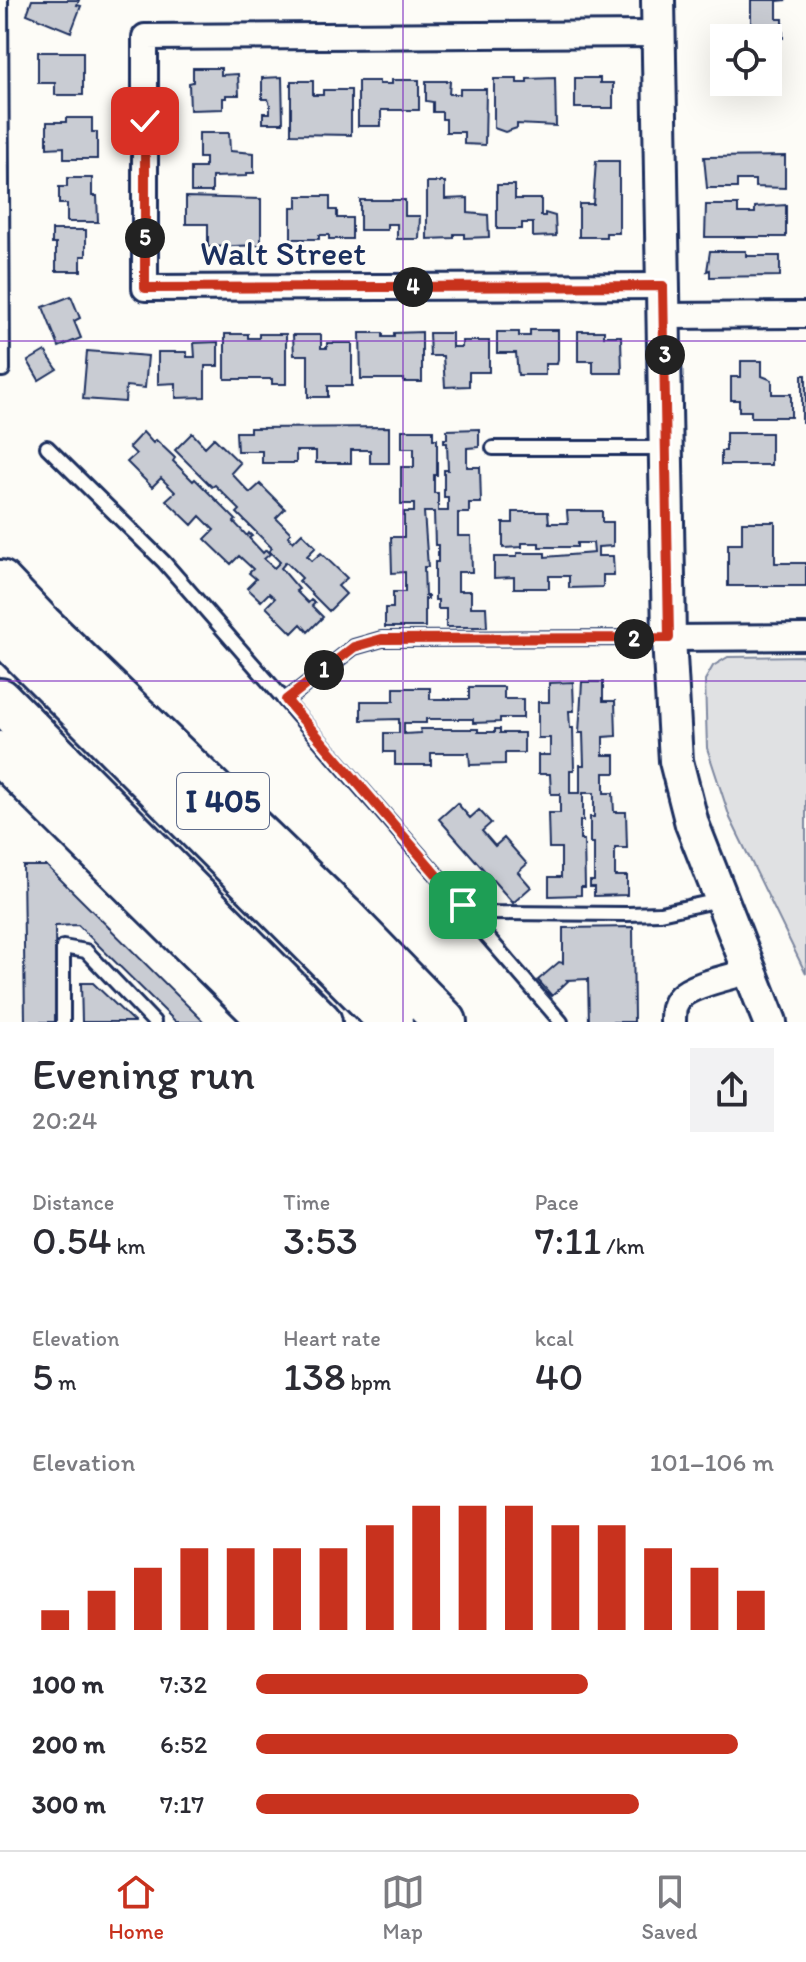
<!DOCTYPE html>
<meta charset="utf-8">
<style>
:root{--surface:#fff;--page:#f2f2f3;--text:#2b2b33;--muted:#7c7c81;--line:#e1e1e2;--accent:#c8321e}
body{margin:0;font-family:Itim,sans-serif;background:var(--page);color:var(--text);height:100vh;display:flex;flex-direction:column;font-size:30px;white-space:nowrap}
*{box-sizing:border-box;margin:0}
p{font-size:26px;color:var(--muted)}
.icon{flex:none;width:44px;height:44px;fill:none;stroke:currentColor;stroke-width:2;stroke-linecap:round;stroke-linejoin:round}
.map{position:relative;height:1022px;overflow:hidden}
.side{display:flex;flex-direction:column;background:var(--surface);flex:1}
.side>*{flex:none}
.tools{position:absolute;left:710px;top:24px;display:grid;gap:16px}
.tools a{display:grid;place-items:center;width:72px;height:72px;border-radius:0px;background:var(--surface);box-shadow:0 8px 32px #0002;font-size:40px}
.pin{position:absolute;display:grid;place-items:center;width:68px;height:68px;color:#fff;margin:-34px;border-radius:16px;box-shadow:0 4px 12px #0006}
.km{position:absolute;width:40px;height:40px;margin:-20px;border-radius:50%;background:#222;color:#fff;font-size:22px;line-height:40px;text-align:center}
.round{display:grid;place-items:center;flex:none;width:84px;height:84px;border-radius:0px;background:var(--page)}
.headline{display:flex;align-items:center;justify-content:space-between;height:136px;padding:0 32px}
h1{font-size:44px;font-weight:600;line-height:60px}
.metrics{display:grid;grid-template-columns:repeat(3,1fr);gap:12px;height:136px;padding:8px 32px}
.metrics div{display:grid;align-content:center}
.metrics b{font-size:40px;font-weight:600}
.metrics small{font-size:22px;font-weight:400}
.metrics p{font-size:22px}
.chart{height:224px;padding:16px 32px}
.chart p{display:flex;justify-content:space-between}
.chart svg{width:100%;height:144px;margin-top:8px;stroke:var(--accent);stroke-width:6}
ul{padding:0 32px;list-style:none;font-size:26px}
li{display:grid;grid-template-columns:128px 96px 1fr;align-items:center;height:60px}
li i{height:20px;border-radius:10px;background:var(--accent)}
.dock{display:flex;justify-content:space-around;align-items:center;height:112px;border-top:2px solid var(--line);background:var(--surface);font-size:22px;color:var(--muted)}
.dock a{display:grid;justify-items:center;gap:4px}
.dock .current{color:var(--accent)}
.map>svg:first-child{display:block}
.green{fill:#e0e1e3;stroke:#7e88a0;stroke-width:2}
.building{fill:#c9ccd3;stroke:#1b2f5e;stroke-width:2}
.lines{fill:none;stroke-linecap:round;stroke-linejoin:round}
.lane-casing{stroke:#1b2f5e;stroke-width:18}
.street-casing{stroke:#1b2f5e;stroke-width:30}
.secondary-casing{stroke:#1b2f5e;stroke-width:38}
.highway-casing{stroke:#1b2f5e;stroke-width:48}
.lane{stroke:#fdfcf7;stroke-width:12}
.street{stroke:#fdfcf7;stroke-width:24}
.secondary{stroke:#fdfcf7;stroke-width:32}
.highway{stroke:#fdfcf7;stroke-width:42}
.route-casing{stroke:#fff;stroke-width:16}
.route{stroke:#c8321e;stroke-width:10}
.grid{fill:none;stroke:#7b2cbf;stroke-width:2;stroke-opacity:0.55}
.labels{text-anchor:middle;dominant-baseline:central;stroke-width:6;stroke-linejoin:round;paint-order:stroke}
.shield{fill:#fdfcf7;stroke:#5f6c8c;stroke-width:2}
.shield-label{font-size:32px;font-weight:bold;fill:#1b2f5e}
.street-label{font-size:34px;fill:#1b2f5e;stroke:#fdfcf7}
</style>
<div class="map">
<svg width="806" height="1022" viewBox="0 0 806 1022">
<rect width="100%" height="100%" fill="#fdfcf7"/>
<filter id="ink" filterUnits="userSpaceOnUse"><feTurbulence type="fractalNoise" baseFrequency=".0125" numOctaves="2"/><feDisplacementMap in="SourceGraphic" scale="16" xChannelSelector="R" yChannelSelector="G"/><feConvolveMatrix kernelMatrix="1 2 1 2 8 2 1 2 1" color-interpolation-filters="sRGB"/></filter>
<g filter="url(#ink)">
<!-- green -->
<path class="green" d="M806,656v318l-76,-156 -23,-70 -2,-68 8,-14 15,-9z"/>
<!-- building -->
<path class="building" d="M32,0h47l-2,5 4,1 -10,26 -44,-18z
M751,0h36l-10,1v18h6v19h-6v8h-9v-8h-9v-4h-8z
M38,52h45v43h-28v-12h-17z
M193,68h28v7l17,-1 1,21h-13v3h-3v11l-33,1 -1,-27 4,-1z
M282,77l1,46h-20v-10h7v-8l-2,-6h-6v-21z
M555,78l1,48 -39,-2v4l-12,4 -11,-4v-49h23v4h10v-4z
M575,78h25v5h13v25h-38z
M392,80h27v30h-38v16h-23v-45h21v3h13z
M291,81h22v14h10v-5h28v45l-60,-1z
M426,81h24l-1,13h11v-5h26l-1,56 -21,-1v-12h-18v-13h-4v-7h-9v-10l-7,-1z
M66,118h26v14h5v27h-33v-12l-17,1v-26h19z
M199,133h30l1,18 24,2v20h-7v3l-35,1v15h-21v-24h14v-10h-6z
M785,156v32l-30,-1v-7h-18v8h-30l-3,-31z
M596,161h23v72h-13v4h-27v-33h14z
M67,178h25v18h5l1,26h-31v-18h-8v-17h8z
M427,182h18v17l23,-1v15l20,2 1,22 -25,1v-4h-10v4l-27,1z
M497,185h18v14h26v17h4v-3l10,3 1,20 -23,1v-14h-11v6h-25z
M297,196h33v14h7v8h15v21h-23v-4h-10v4h-28v-32h6z
M186,197l75,2v46l-53,2v-23h-22z
M360,200h45v16h15l-1,23h-22v-15h-10v6h-27z
M706,205h32v8h17v-6l31,-2v32h-81z
M52,230h34v26h-5v15h-25v-27h-4z
M710,251h36v5h34v20l-70,1v-7l-3,1z
M71,296l9,22 -6,3 7,17 -22,9 -16,-40z
M530,330h28v29l-1,5h-12v11h-27l-2,-22h-19v-21h22v4h11z
M578,331h26v5h17l1,37h-29v-12h-15z
M422,332v50h-18v-3h-43l-1,-46h23v4h11v-4z
M429,333h23v14h10v-6h27v31h-20v14l-24,1 -2,-31h-13z
M225,334h23v4h11v-4h27v50h-14v-5h-47z
M293,335h28v13h6v-5h25v43h-24v11h-20v-42h-14z
M218,342v24h-13v31l-29,1v-15l-18,1v-32h29v5h8l-1,-14z
M45,351l12,18 -18,11 -11,-19z
M87,351l61,5 -3,32 -19,-2 -1,16 -42,-3z
M741,361h21v15l10,4v14h19v23h-40v-6h-12v-11h-8v-23h10z
M802,375h4v47h-4z
M389,427v36h-19v-13h-19v13h-35v-12h-20v12h-34v-12h-25l-1,-19h14v-4z
M479,429v18l-12,1v19h13l1,36h-12v10h-11v23h13l1,36h-14v19h13v16h15l1,20h-41v-18h-8v-9h-3v-38h3v-17h-3l-1,-33h-10l4,55h-4l1,29h3v3h-3v28h-40v-19h8v-16h12v-20l-13,1 -1,-36h13v-25h10v-8h-13v-37h13v-19h-12v-18h31v9h4v36h-3v18h4v18h10v-14h-4v-27h4l-1,-27h-3v-4h3v-9z
M143,432l10,11 3,-3 19,18 -2,3 20,20 2,-2 41,41 -2,2 13,14 2,-3 3,3 -3,2 14,15 3,-3 4,4 -6,5 10,9 6,-6 -11,-11 3,-3 -35,-35 3,-3 -25,-25 -3,2 -37,-37 17,-17 13,14 9,-9 26,25 -9,10 19,20 10,-9 25,25 -9,9 15,15 -3,3 5,6 9,-9 14,14 -9,9 5,5 9,-8 26,25 -9,8 8,8 -17,17 -30,-30 3,-3 -16,-16 -5,6 18,21 -3,2 12,12 3,-3 4,3 -3,3 11,11 -15,15 -7,-8 -9,9 -26,-26 9,-9 -6,-5 -8,8 -14,-13 9,-9 -7,-6 4,-4 -14,-13 -8,8 -26,-25 9,-9 -14,-14 -8,9 -26,-25 9,-8 -14,-14 -9,9 -25,-25 9,-8 -7,-7z
M726,433h45v32h-50v-14h5z
M567,511h35v11h11v24l-15,1v9h15l1,19h-11v12l-34,1v-12h-20v12h-35v-11l-20,1v-21h23v-4h28v4l49,-4 -1,-10h-16v4h-38v-4h-17v4l-19,1v-25h10v-11h35l1,11h19z
M742,522h33v41h31v23h-78v-42h14z
M573,682l1,29h-5l1,17h3l1,42h-4v23h10v-28h4l-1,-32h-4l3,-51h21v19h12l1,35 -13,1v18h12v18h-11v20h9l1,19h12l1,36h-12v28h12v19l-33,1v-9h-4v-6h4v-38h-4v-26h4v-24h-11v28h-3v19h4l1,47h-4v8l-32,1v-19h12v-29h-12l-1,-35h12v-19h-9l-1,-20h-12v-19h12v-17h-12v-36h11v-19z
M469,687h35v12h19v19h-23v4l-27,1v-4h-47v4h-22v11l17,-1 -1,-4h58v3h17v-3h5v4h24v20h-19v11l-35,1 -1,-12h-38v12h-36v-13h-11v-19h15v-14l-38,1v-19h33v-13h36v11h39z
M457,803l13,15 9,-8 12,13 -9,8 13,15 9,-8 23,26 -9,8 13,15 -18,16 -74,-84z
M23,866h24l157,156h-28l-98,-97 -23,1 1,96h-31z
M633,927l1,95h-45l-1,-43 -21,1 1,1 -16,15 -14,-16 21,-18 4,1v-35z
M81,983h12l41,39h-52z"/>
<g class="lines">
<defs>
<path id="lane" d="M0,370h3l-2,-370
M47,447l117,115 299,343 26,8 138,1 33,-1 59,-13
M493,448h171
M286,700l68,-53 28,-8 285,-1
M484,933l77,89
M63,1022v-75l23,4 68,71"/>
<path id="street" d="M658,34l-513,3v251l518,-2
M664,316l142,-1
M669,638l137,-1
M673,1022c0,-9 0,-18 7,-25 12,-13 52,-20 70,-26"/>
<path id="secondary" d="M658,0l11,638 7,123 16,63 78,198"/>
<path id="highway" d="M0,582l41,43 301,291 103,106
M0,630l391,392
M0,700l320,322
M0,753l272,269"/>
</defs>
<!-- lane casing -->
<use href="#lane" class="lane-casing"/>
<!-- street casing -->
<use href="#street" class="street-casing"/>
<!-- secondary casing -->
<use href="#secondary" class="secondary-casing"/>
<!-- highway casing -->
<use href="#highway" class="highway-casing"/>
<!-- lane -->
<use href="#lane" class="lane"/>
<!-- street -->
<use href="#street" class="street"/>
<!-- secondary -->
<use href="#secondary" class="secondary"/>
<!-- highway -->
<use href="#highway" class="highway"/>
</g>
</g>
<g class="lines" filter="url(#ink)">
<defs>
<path id="route" d="M145,121v167l518,-2 6,352 -287,1 -28,8 -68,53 177,205"/>
</defs>
<!-- route casing -->
<use href="#route" class="route-casing"/>
<!-- route -->
<use href="#route" class="route"/>
</g>
<!-- grid -->
<path class="grid" d="M403,0v1022M0,341h806M0,681h806"/>
<g class="labels">
<!-- shield labels -->
<rect class="shield" x="177" y="773" width="92" height="56" rx="6"/>
<g class="shield-label">
<text x="223" y="801">I 405</text>
</g>
<!-- street labels -->
<g class="street-label">
<text x="283" y="253">Walt Street</text>
</g>
</g>
</svg>
<div class="tools">
<a><svg class="icon" aria-label="locate" viewBox="0 0 24 24"><circle cx="12" cy="12" r="6"/><path d="M12 2v4M12 18v4M2 12h4M18 12h4"/></svg></a>
</div>
<div class="pin" style="left:463px;top:905px;background:#1e9e55"><svg class="icon" aria-label="arrive" viewBox="0 0 24 24"><path d="M6 21V4h12l-3 4 3 4H6"/></svg></div>
<div class="pin" style="left:145px;top:121px;background:#d93025"><svg class="icon" aria-label="check" viewBox="0 0 24 24"><path d="M5 12l5 5 9-10"/></svg></div>
<b class="km" style="left:324px;top:670px">1</b>
<b class="km" style="left:634px;top:639px">2</b>
<b class="km" style="left:665px;top:355px">3</b>
<b class="km" style="left:413px;top:287px">4</b>
<b class="km" style="left:145px;top:238px">5</b>
</div>
<section class="side">
<div class="headline"><div><h1>Evening run</h1><p>20:24</p></div><a class="round"><svg class="icon" aria-label="share" viewBox="0 0 24 24"><path d="M12 15V3M7 8l5-5 5 5M5 13v7h14v-7"/></svg></a></div>
<div class="metrics">
<div><p>Distance</p><b>0.54<small> km</small></b></div>
<div><p>Time</p><b>3:53</b></div>
<div><p>Pace</p><b>7:11<small> /km</small></b></div>
</div>
<div class="metrics">
<div><p>Elevation</p><b>5<small> m</small></b></div>
<div><p>Heart rate</p><b>138<small> bpm</small></b></div>
<div><p>kcal</p><b>40</b></div>
</div>
<div class="chart"><p><span>Elevation</span>101–106 m</p>
<svg viewBox="0 0 160 44" preserveAspectRatio="none"><path d="M5 44V38M15 44V32M25 44V25M35 44V19M45 44V19M55 44V19M65 44V19M75 44V12M85 44V6M95 44V6M105 44V6M115 44V12M125 44V12M135 44V19M145 44V25M155 44V32"/></svg>
</div>
<ul>
<li><b>100 m</b>7:32<i style="width:64%"></i></li>
<li><b>200 m</b>6:52<i style="width:93%"></i></li>
<li><b>300 m</b>7:17<i style="width:74%"></i></li>
</ul>
</section>
<nav class="dock">
<a class="current"><svg class="icon" aria-label="home" viewBox="0 0 24 24"><path d="M3 11l9-7 9 7M6 9v11h12V9"/></svg>Home</a>
<a><svg class="icon" aria-label="map" viewBox="0 0 24 24"><path d="M3 6l6-2 6 2 6-2v14l-6 2-6-2-6 2zM9 4v14M15 6v14"/></svg>Map</a>
<a><svg class="icon" aria-label="saved" viewBox="0 0 24 24"><path d="M7 4h10v16l-5-4-5 4z"/></svg>Saved</a>
</nav>
